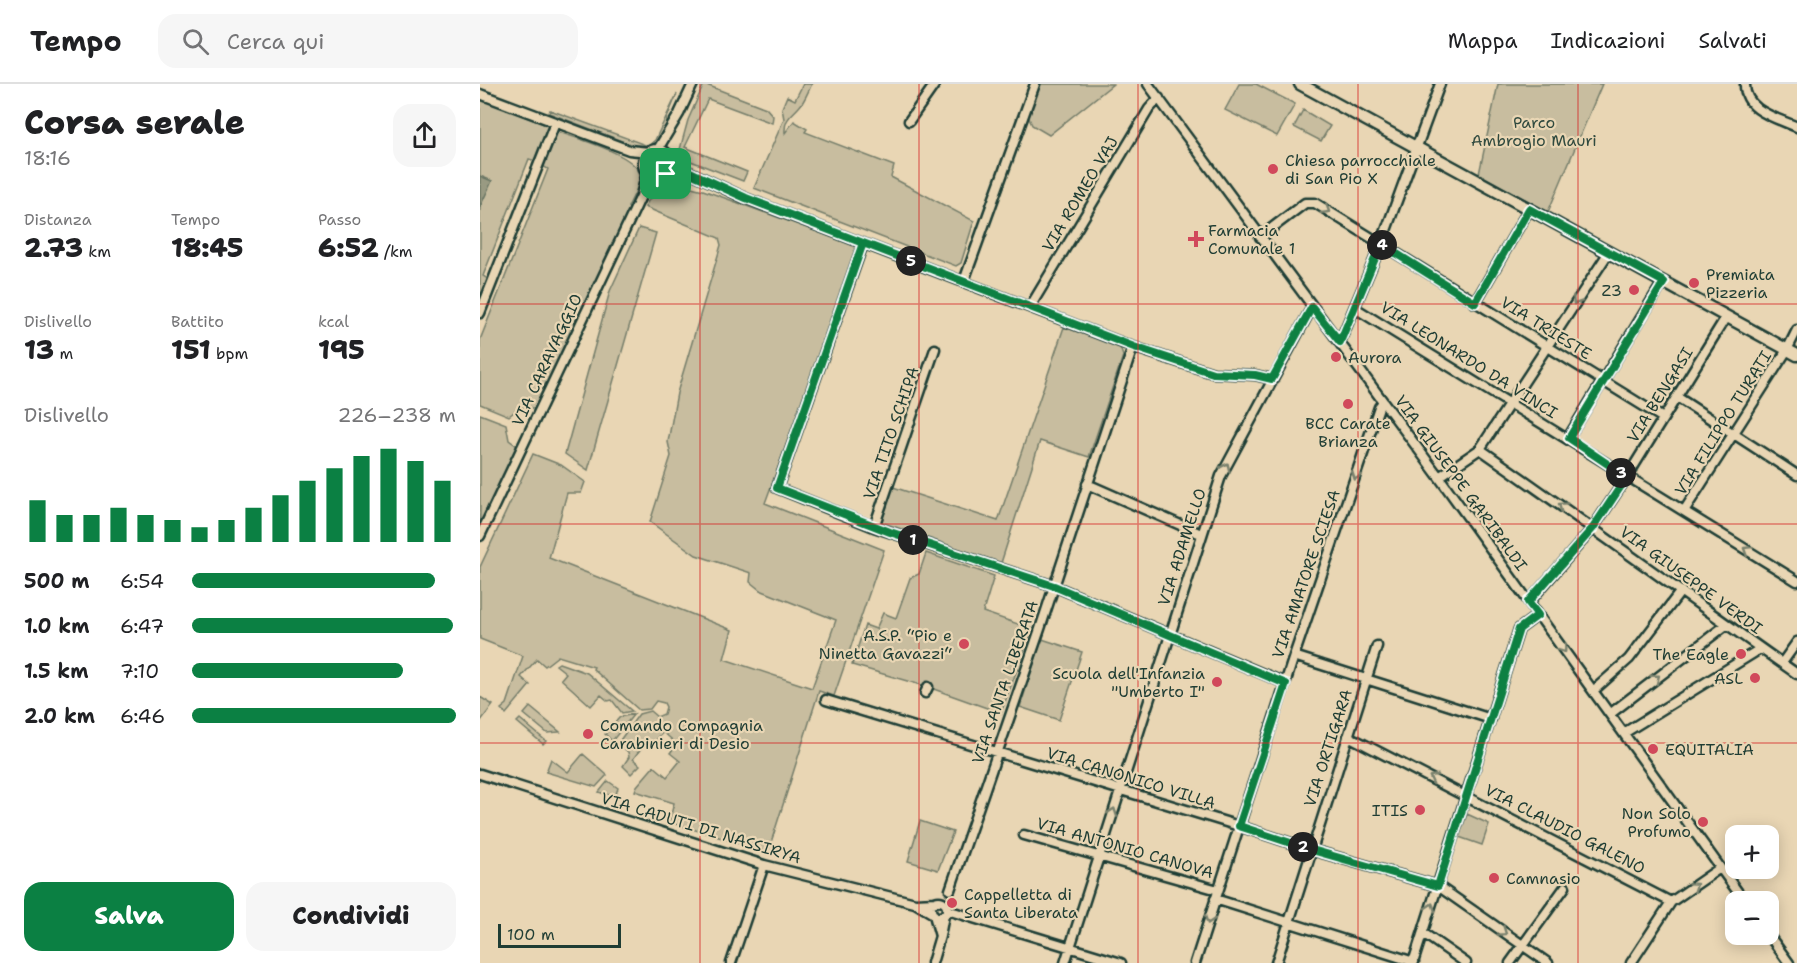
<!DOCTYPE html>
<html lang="it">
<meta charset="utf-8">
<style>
:root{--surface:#fff;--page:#f6f6f6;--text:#202124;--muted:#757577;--line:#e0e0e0;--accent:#0b8043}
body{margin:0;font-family:"Shantell Sans",sans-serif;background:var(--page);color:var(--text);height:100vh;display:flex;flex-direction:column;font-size:22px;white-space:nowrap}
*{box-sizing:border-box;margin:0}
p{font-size:20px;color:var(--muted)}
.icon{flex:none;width:33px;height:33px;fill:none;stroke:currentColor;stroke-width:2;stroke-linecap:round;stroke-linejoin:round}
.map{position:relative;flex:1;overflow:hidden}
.details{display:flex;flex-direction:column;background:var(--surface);width:480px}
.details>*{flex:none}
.controls{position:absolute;left:1245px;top:741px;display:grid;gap:12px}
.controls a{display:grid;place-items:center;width:54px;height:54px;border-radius:12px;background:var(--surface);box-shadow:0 3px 15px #0003;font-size:30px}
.scale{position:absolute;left:18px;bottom:15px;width:123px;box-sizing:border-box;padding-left:6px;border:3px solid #1f3d34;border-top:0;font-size:16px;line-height:21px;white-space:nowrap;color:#1f3d34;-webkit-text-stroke:4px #e9d6b4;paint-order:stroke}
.pin{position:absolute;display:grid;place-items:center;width:51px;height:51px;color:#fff;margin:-26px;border-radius:12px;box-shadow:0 3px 9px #0006}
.km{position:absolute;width:30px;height:30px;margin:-15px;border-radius:50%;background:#222;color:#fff;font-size:16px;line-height:30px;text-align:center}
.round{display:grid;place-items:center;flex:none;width:63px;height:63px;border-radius:18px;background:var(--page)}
.summary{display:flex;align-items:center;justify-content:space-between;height:102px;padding:0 24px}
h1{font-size:33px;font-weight:800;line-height:45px}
.metrics{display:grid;grid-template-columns:repeat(3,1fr);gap:9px;height:102px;padding:6px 24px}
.metrics div{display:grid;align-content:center}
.metrics b{font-size:26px;font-weight:800}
.metrics small{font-size:16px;font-weight:400}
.metrics p{font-size:16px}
.chart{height:168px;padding:12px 24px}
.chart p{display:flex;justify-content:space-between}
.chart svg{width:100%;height:108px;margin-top:6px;stroke:var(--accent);stroke-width:6}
.action{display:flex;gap:12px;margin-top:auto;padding:12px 24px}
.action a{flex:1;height:69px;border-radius:18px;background:var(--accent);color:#fff;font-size:24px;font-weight:800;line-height:69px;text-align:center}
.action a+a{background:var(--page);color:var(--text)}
ul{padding:0 24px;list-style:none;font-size:20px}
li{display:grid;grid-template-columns:96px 72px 1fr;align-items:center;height:45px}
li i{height:15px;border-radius:8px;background:var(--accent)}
header{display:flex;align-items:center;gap:36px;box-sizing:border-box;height:84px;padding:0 30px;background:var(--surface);border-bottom:2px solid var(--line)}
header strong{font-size:28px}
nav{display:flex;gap:33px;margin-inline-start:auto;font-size:21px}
.search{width:420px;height:54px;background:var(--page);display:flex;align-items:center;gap:15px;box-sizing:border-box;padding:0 21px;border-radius:18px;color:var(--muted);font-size:22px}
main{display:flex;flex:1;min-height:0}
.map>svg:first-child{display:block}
.green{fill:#c8bd9f;stroke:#747d6a;stroke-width:1.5}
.water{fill:#999a82;stroke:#687563;stroke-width:1.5}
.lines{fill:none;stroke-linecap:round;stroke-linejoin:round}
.minor-casing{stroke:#1f3d34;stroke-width:13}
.major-casing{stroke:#1f3d34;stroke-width:15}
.minor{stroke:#e9d6b4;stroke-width:8}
.major{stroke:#e9d6b4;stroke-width:10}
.oneway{stroke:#7a826e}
.route-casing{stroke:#fff;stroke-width:12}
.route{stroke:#0b8043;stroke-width:8}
.grid{fill:none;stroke:#d62828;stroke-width:1.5;stroke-opacity:0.55}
.poi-dot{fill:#d1495b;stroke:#e9d6b4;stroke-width:2}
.labels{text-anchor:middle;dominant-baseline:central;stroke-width:4.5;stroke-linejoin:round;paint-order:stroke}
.park-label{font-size:16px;fill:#304a3f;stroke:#e9d6b4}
.poi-label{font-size:16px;fill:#1f3d34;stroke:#e9d6b4;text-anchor:start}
.street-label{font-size:16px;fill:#1f3d34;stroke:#e9d6b4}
</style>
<header>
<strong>Tempo</strong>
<div class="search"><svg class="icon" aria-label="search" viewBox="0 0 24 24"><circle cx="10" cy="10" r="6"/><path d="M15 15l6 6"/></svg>Cerca qui</div>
<nav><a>Mappa</a><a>Indicazioni</a><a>Salvati</a></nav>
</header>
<main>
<section class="details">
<div class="summary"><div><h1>Corsa serale</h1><p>18:16</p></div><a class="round"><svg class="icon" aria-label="share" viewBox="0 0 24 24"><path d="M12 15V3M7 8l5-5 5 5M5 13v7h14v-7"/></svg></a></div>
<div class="metrics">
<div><p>Distanza</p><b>2.73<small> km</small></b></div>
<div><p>Tempo</p><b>18:45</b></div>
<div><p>Passo</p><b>6:52<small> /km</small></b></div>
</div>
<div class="metrics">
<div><p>Dislivello</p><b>13<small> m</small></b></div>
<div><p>Battito</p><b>151<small> bpm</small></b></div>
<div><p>kcal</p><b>195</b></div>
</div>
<div class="chart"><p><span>Dislivello</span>226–238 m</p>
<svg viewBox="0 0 160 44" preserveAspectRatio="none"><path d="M5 44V27M15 44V33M25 44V33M35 44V30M45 44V33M55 44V35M65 44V38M75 44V35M85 44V30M95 44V25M105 44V19M115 44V14M125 44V9M135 44V6M145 44V11M155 44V19"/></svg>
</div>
<ul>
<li><b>500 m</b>6:54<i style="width:92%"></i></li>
<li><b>1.0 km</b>6:47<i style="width:99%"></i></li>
<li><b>1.5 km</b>7:10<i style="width:80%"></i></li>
<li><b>2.0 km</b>6:46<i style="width:100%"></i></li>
</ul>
<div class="action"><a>Salva</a><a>Condividi</a></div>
</section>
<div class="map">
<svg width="1317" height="879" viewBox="0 0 1317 879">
<rect width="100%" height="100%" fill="#e9d6b4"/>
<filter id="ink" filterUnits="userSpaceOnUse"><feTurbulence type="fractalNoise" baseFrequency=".0167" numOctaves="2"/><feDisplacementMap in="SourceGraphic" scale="12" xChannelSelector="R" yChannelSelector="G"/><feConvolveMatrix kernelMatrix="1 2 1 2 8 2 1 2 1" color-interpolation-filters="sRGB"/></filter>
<g filter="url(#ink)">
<!-- green -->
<path class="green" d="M224,0l62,24 7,8 -1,7 -64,-24 -23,48 62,25 -4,9 -60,-23 -4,-5 9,-33z
M323,0h9c-4,7 -7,17 -13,23 -8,9 -15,12 -14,26l9,-12 13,8 -2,3 89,34 -3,11 83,44 -13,42 -5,3 -202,-78 30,-69 -2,-11 5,-12 8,4z
M559,0h74l-64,51 -17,-10 -4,-9z
M759,0h17l39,20 -18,32 -52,-26z
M1018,0h104l-54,128 -69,-38z
M197,10l-10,24 -1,11 -11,18 -6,3 -9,-2 -91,-35 1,-3 98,36 7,-6z
M0,15l69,27 -14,35 -6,-2 -46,117 5,3 -8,20z
M823,26l27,16 -9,15 -27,-14z
M75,47c18,6 84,24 85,45 0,10 -8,22 -12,31l2,2 -94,199h-17l-10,8 -29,-12v-64l68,-171 -7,-4z
M196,99l27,7 156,57 -94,256 119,47 -50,146 -15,-5 -51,161 -99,-30 5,-19 -39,-12 2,-5 17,-20 13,11 13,-16 -10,-8 7,-9 -14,-12 -12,15 -6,-4 -12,16 7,6 -9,9 -8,-8 6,-9 -1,-5 -10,-9 21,-29 11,-3 7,6 7,-3 2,-7 -2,-4 -8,-2 -6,8 -11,1 -46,-41 1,-2 -36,-11 -13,10 -8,-7 -16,18 9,8 -24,29 -5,-5 6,-5 16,-48 -43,-17v-72l53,-113 28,11 24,17 -4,11h-14l-18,65 183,72 -8,29 88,29 24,-68 -76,-30 -10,-8 1,-9 -55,-18 -46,-33 21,-66 -3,-14 9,-49 44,-148 -2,-7 -74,-31c7,-15 15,-20 31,-24z
M159,144l17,5 -68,237 -23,-16 45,-163z
M584,243l56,20 3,9 -34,101 -49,-16 -39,122 -120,-41 12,-35 105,34z
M0,330l26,10 3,16 8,6 -37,80z
M446,469l68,23 -11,36 49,17 -31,84 -73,-26 -76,-22 13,-40 11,4 7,-16 13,5 14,-40 9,-4z
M562,555l40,13 -23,68 -39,-13z
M79,579l28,10 45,38 -10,2 -10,-13 -4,1 -7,-6 -10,11 -30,-27 5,-6 -10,-8z
M0,613l13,8 -13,17z
M50,623l30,25 -13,1 -23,-19z
M154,630l-22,27 -7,-7 15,-17z
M40,635l26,22 -3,3 -26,-22z
M103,670l24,21 -11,12 -50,-15 5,-13 17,13z
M128,697l10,7 -3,9 -16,-5z
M987,730l22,10 -7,21 -23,-8z
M440,737l33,11 -15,38 -30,-9z"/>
<!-- water -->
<path class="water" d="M0,92l12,5 -12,26z"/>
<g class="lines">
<defs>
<path id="minor" d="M668,0l291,393 306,425
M1265,0c-1,27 32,34 52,43
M0,10l149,56 20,2
M429,37l26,-37
M178,65l21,-35 14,-30
M163 79a14 14 0 1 1 28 0a14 14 0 1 1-28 0Z
M190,73l9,10 66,31 388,149 80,26 42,2 17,4
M780,153l45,-34h10l348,215
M383,160l-86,244 97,39 180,59 231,97
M484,197l71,-197
M995,219l54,-94
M550,223l119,-198 10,-11
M875,224l442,273
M0,229l75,-190
M860,258l41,-98 59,-160
M1197,313l120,78
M1088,354l95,-156
M1000,365c106,74 211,150 317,225
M959,393l41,-28 129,-197
M607,400l114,50
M1204,427l103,-161 10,-20
M394,443l61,-178
M0,452l154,-325 7,-15 6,-24
M1049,518l64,-74 34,-51 99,-160
M814,572l197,63
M1302,579l15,-21
M1113,607l36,-32 52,-68
M445,609l3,-6
M346,616l413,126 73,24 126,36 110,77
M1130,630l116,-89
M1144,649l136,-84
M868,652l323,166
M0,690l284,91 151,38
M544,751l194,55
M470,806l90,-261 93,-282
M735,815l199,63
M451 825a8 8 0 1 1 16 0a8 8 0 1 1-16 0Z
M467,826l174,53
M452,829l-17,-10 21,-1
M454,831l6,21 4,-21
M943,849l43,30
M1288,850l21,29
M251,879l33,-98
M452,879l8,-27
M585,879l156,-487 91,-169
M715,879l99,-307 85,-249 4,-5
M796,879l101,-317
M933,879l106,-334 19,-14
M1030,879l55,-76
M1151,879l40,-61 49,-34"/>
<path id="major" d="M820,0l497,271"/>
</defs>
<!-- minor casing -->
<use href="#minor" class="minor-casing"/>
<!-- major casing -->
<use href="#major" class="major-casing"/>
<!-- minor -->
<use href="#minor" class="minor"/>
<!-- major -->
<use href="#major" class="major"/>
</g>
<!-- one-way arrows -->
<defs><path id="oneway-chevron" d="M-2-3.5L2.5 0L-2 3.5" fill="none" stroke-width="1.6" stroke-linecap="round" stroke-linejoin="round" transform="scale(1.5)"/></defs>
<g class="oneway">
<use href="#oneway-chevron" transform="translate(846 126) rotate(32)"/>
<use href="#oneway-chevron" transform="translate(1096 217) rotate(124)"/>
<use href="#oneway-chevron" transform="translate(746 383) rotate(-64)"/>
<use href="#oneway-chevron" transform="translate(876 392) rotate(109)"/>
<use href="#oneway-chevron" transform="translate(1082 422) rotate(-145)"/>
<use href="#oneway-chevron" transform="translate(1267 466) rotate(-148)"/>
<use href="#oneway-chevron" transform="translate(1083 565) rotate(54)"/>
<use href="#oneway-chevron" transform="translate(1176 594) rotate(-38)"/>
<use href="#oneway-chevron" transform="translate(953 694) rotate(-153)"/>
<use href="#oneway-chevron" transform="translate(633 728) rotate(-71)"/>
<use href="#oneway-chevron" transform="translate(1214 802) rotate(-35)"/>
<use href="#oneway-chevron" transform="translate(951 823) rotate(-72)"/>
<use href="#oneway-chevron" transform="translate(729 836) rotate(108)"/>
<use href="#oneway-chevron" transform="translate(1023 848) rotate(35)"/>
</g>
</g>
<g class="lines" filter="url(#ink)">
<defs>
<path id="route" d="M186,90l13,-2 14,2 53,24 117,45 -86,245 113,44 164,54 232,98 -47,142 73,24 126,36 81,-257 19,-14 -10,-13 65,-74 34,-51 -58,-39 95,-156 -135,-73 -54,94 -94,-59 -41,98 -28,-35 -40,72 -17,-4 -42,-2 -79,-26 -388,-149 -67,-31 -9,-10 1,9 -5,8"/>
</defs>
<!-- route casing -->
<use href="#route" class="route-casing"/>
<!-- route -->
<use href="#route" class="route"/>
</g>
<!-- grid -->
<path class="grid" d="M220,0v879M439,0v879M658,0v879M878,0v879M1098,0v879M0,220h1317M0,440h1317M0,659h1317"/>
<!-- markers -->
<g class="poi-dot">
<circle cx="793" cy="85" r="6"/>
<path d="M713 146h6v6h6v6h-6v6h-6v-6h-6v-6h6z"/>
<circle cx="1214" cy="199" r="6"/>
<circle cx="1154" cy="206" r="6"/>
<circle cx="856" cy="273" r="6"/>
<circle cx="868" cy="320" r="6"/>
<circle cx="484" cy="560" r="6"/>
<circle cx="1261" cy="570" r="6"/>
<circle cx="1275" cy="594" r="6"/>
<circle cx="737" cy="598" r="6"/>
<circle cx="108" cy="650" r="6"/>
<circle cx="1173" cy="665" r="6"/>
<circle cx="940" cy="726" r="6"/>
<circle cx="1223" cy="738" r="6"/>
<circle cx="1014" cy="794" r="6"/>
<circle cx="472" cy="819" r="6"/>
</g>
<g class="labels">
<!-- park labels -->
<g class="park-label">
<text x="1054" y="38">Parco<tspan x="1054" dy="18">Ambrogio Mauri</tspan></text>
</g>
<!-- poi labels -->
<g class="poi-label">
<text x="805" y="76">Chiesa parrocchiale<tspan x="805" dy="18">di San Pio X</tspan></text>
<text x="728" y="146">Farmacia<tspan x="728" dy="18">Comunale 1</tspan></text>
<text x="1226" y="190">Premiata<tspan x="1226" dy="18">Pizzeria</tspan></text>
<text x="1142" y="206" text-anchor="end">Z3</text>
<text x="868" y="273">Aurora</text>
<text x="868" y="339" text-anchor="middle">BCC Carate<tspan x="868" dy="18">Brianza</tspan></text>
<text x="472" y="551" text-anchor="end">A.S.P. “Pio e<tspan x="472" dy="18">Ninetta Gavazzi“</tspan></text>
<text x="1249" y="570" text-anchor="end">The Eagle</text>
<text x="725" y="589" text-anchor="end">Scuola dell'Infanzia<tspan x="725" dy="18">"Umberto I"</tspan></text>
<text x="1263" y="594" text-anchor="end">ASL</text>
<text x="120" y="641">Comando Compagnia<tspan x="120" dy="18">Carabinieri di Desio</tspan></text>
<text x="1185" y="665">EQUITALIA</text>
<text x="928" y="726" text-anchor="end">ITIS</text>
<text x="1211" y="729" text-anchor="end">Non Solo<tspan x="1211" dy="18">Profumo</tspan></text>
<text x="1026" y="794">Camnasio</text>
<text x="484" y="810">Cappelletta di<tspan x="484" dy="18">Santa Liberata</tspan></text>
</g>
<!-- street labels -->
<g class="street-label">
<text transform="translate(600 110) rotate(-59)">VIA ROMEO VAJ</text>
<text transform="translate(1066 244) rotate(32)">VIA TRIESTE</text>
<text transform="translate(67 276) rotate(-65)">VIA CARAVAGGIO</text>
<text transform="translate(989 276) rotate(32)">VIA LEONARDO DA VINCI</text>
<text transform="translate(1180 311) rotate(-58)">VIA BENGASI</text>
<text transform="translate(1243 339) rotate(-58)">VIA FILIPPO TURATI</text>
<text transform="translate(411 349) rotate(-71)">VIA TITO SCHIPA</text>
<text transform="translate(981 399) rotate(54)">VIA GIUSEPPE GARIBALDI</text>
<text transform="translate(702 463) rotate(-72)">VIA ADAMELLO</text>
<text transform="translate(826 490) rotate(-71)">VIA AMATORE SCIESA</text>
<text transform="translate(1211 496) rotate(36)">VIA GIUSEPPE VERDI</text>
<text transform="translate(525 598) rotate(-71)">VIA SANTA LIBERATA</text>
<text transform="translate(848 664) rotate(-72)">VIA ORTIGARA</text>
<text transform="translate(651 694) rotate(17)">VIA CANONICO VILLA</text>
<text transform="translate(221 744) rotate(17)">VIA CADUTI DI NASSIRYA</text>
<text transform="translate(1085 745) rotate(27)">VIA CLAUDIO GALENO</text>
<text transform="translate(645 764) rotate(16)">VIA ANTONIO CANOVA</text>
</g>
</g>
</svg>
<div class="controls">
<a>+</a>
<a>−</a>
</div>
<div class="scale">100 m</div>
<div class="pin" style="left:186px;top:90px;background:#1e9e55"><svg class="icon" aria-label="arrive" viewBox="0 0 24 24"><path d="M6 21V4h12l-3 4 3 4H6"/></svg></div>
<b class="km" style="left:433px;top:456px">1</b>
<b class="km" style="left:823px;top:763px">2</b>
<b class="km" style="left:1141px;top:389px">3</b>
<b class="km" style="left:902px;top:161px">4</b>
<b class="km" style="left:431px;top:177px">5</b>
</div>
</main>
